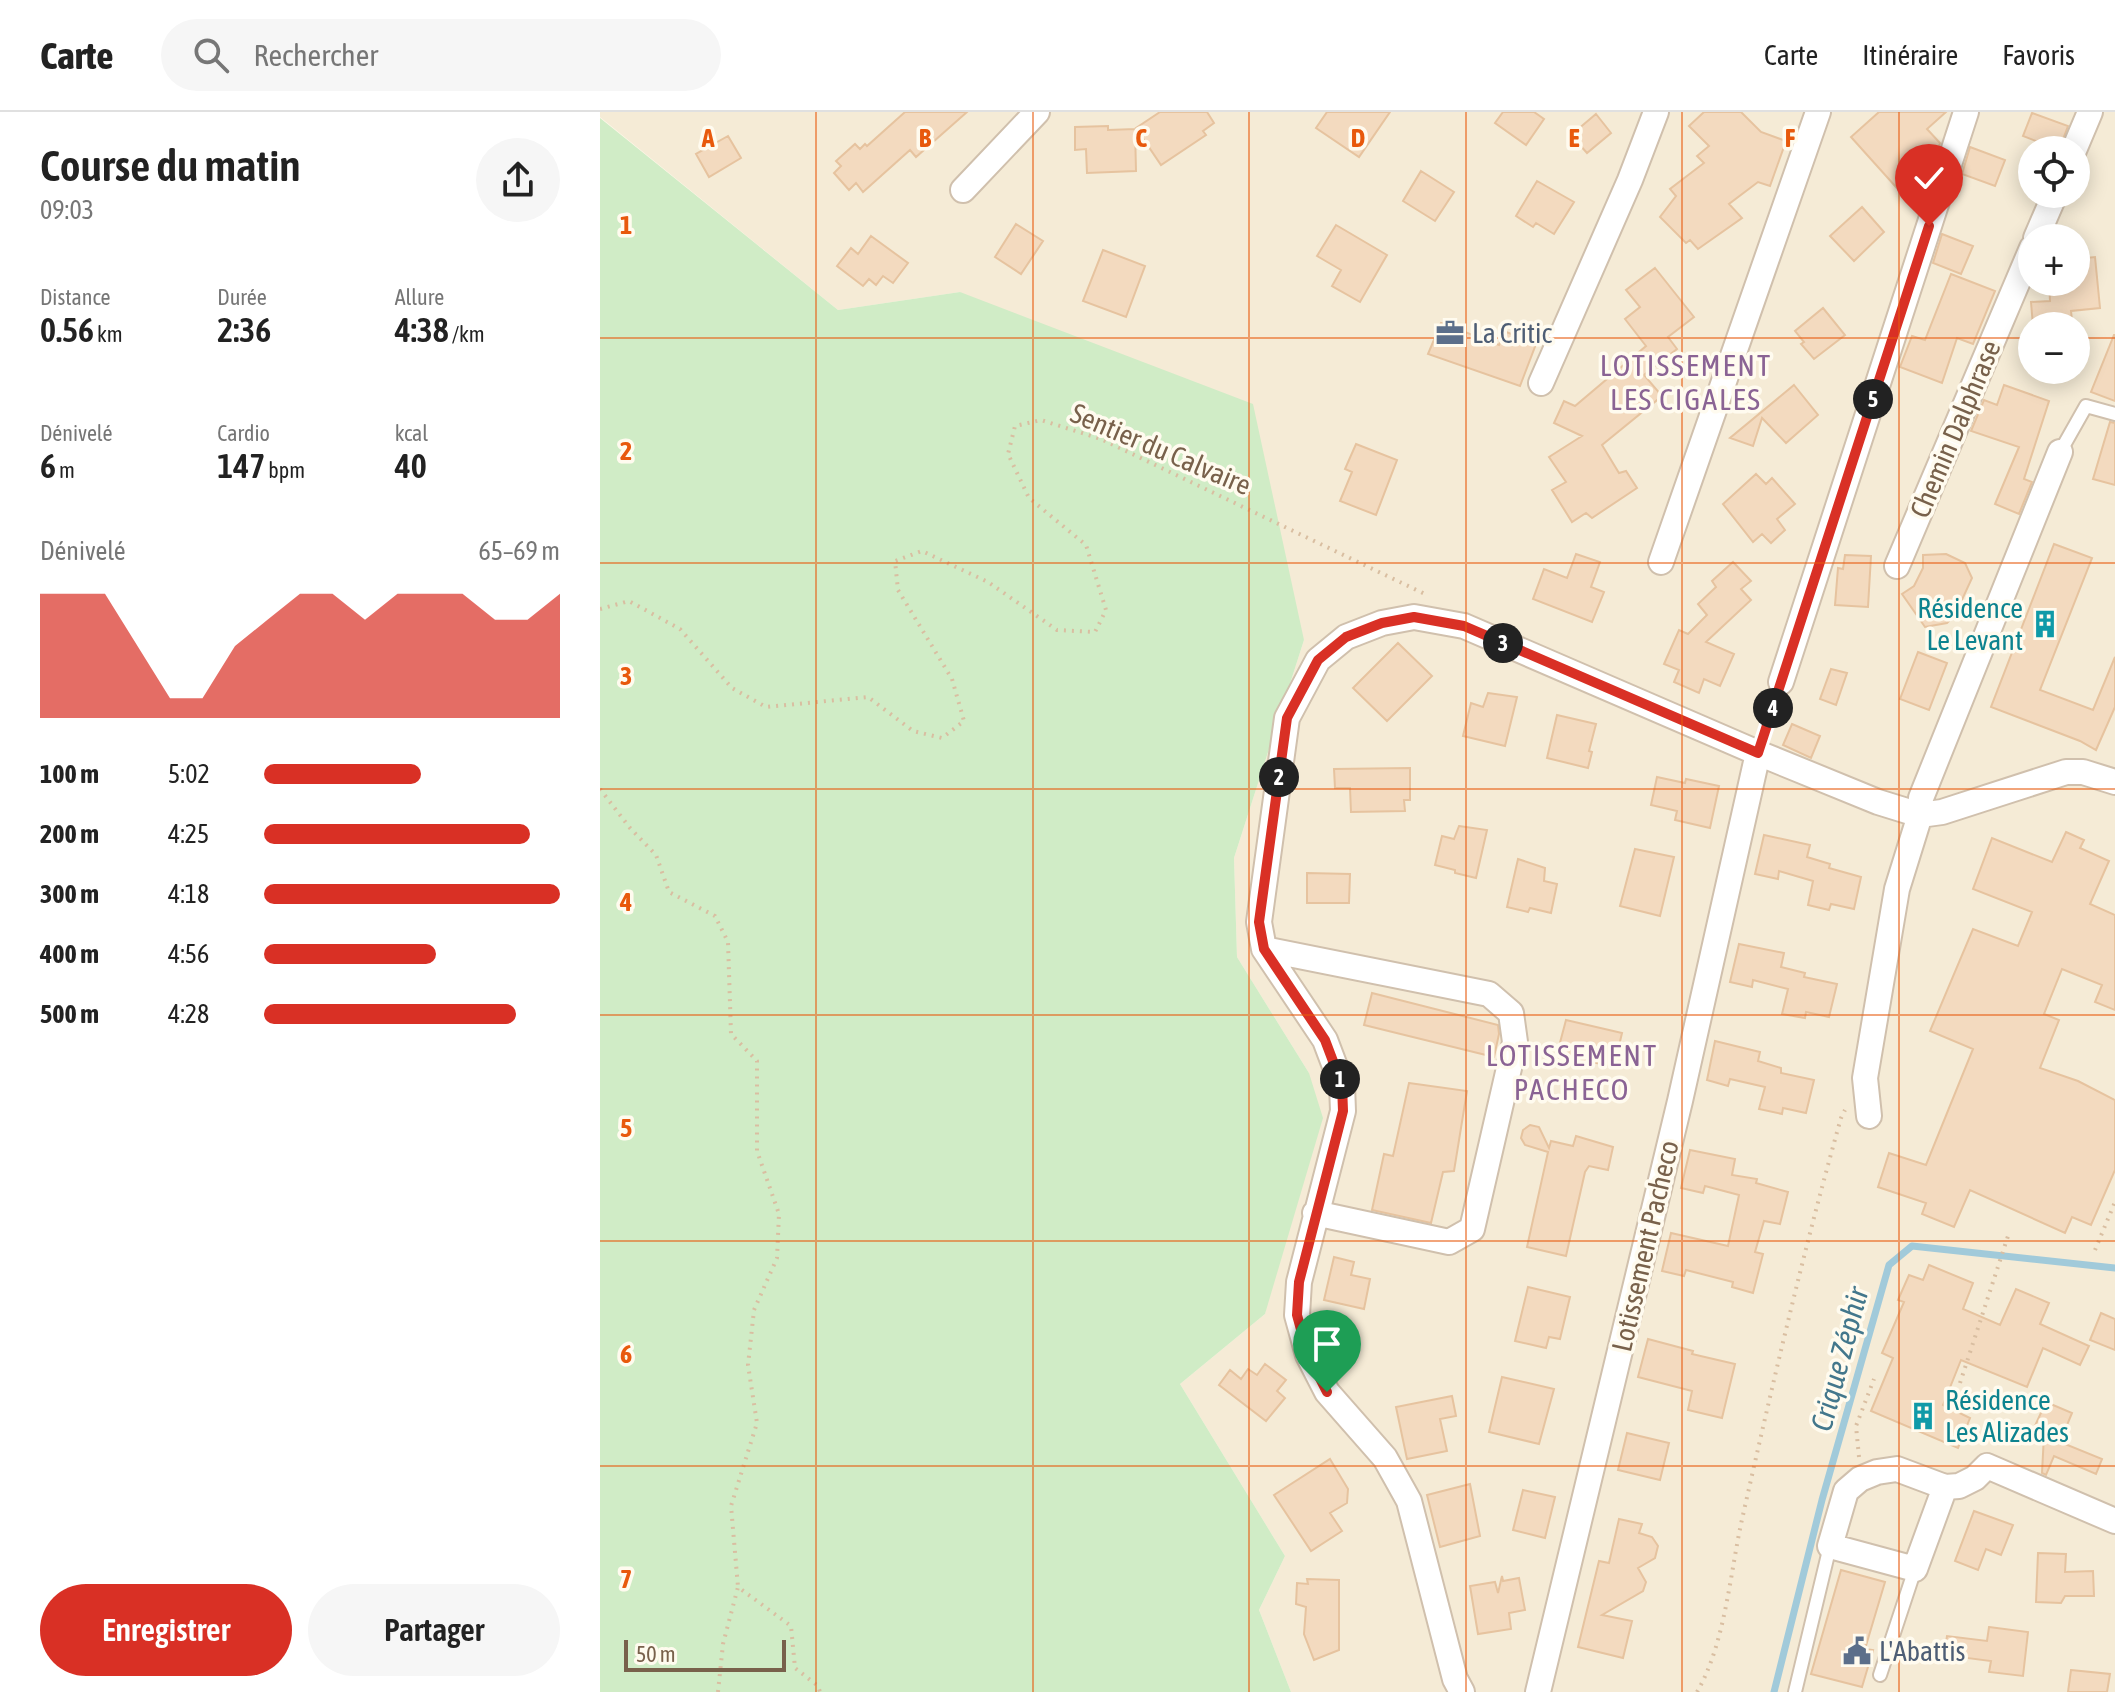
<!DOCTYPE html>
<html lang="fr">
<meta charset="utf-8">
<style>
:root{--surface:#fff;--page:#f6f6f6;--text:#222;--muted:#767676;--line:#e0e0e0;--accent:#d93025}
body{margin:0;font-family:"Asap Condensed",sans-serif;background:var(--page);color:var(--text);height:100vh;display:flex;flex-direction:column;font-size:30px;white-space:nowrap}
*{box-sizing:border-box;margin:0}
p{font-size:26px;color:var(--muted)}
.icon{flex:none;width:44px;height:44px;fill:none;stroke:currentColor;stroke-width:2;stroke-linecap:round;stroke-linejoin:round}
.map{position:relative;flex:1;overflow:hidden}
.side{display:flex;flex-direction:column;background:var(--surface);width:600px}
.side>*{flex:none}
.buttons{position:absolute;left:1418px;top:24px;display:grid;gap:16px}
.buttons a{display:grid;place-items:center;width:72px;height:72px;border-radius:50%;background:var(--surface);box-shadow:0 4px 20px #0003;font-size:40px}
.scale{position:absolute;left:24px;bottom:20px;width:162px;box-sizing:border-box;padding-left:8px;border:4px solid #78614b;border-top:0;font-size:22px;line-height:28px;white-space:nowrap;color:#78614b;-webkit-text-stroke:6px #fffbef;paint-order:stroke}
.pin{position:absolute;display:grid;place-items:center;width:68px;height:68px;color:#fff;margin:-82px -34px;border-radius:50% 50% 50% 0;rotate:-45deg;box-shadow:0 0 8px #0007}
.pin .icon{rotate:45deg}
.km{position:absolute;width:40px;height:40px;margin:-20px;border-radius:50%;background:#222;color:#fff;font-size:22px;line-height:40px;text-align:center}
.round{display:grid;place-items:center;flex:none;width:84px;height:84px;border-radius:42px;background:var(--page)}
.head{display:flex;align-items:center;justify-content:space-between;height:136px;padding:0 40px}
h1{font-size:44px;font-weight:600;line-height:60px}
.stats{display:grid;grid-template-columns:repeat(3,1fr);gap:12px;height:136px;padding:8px 40px}
.stats div{display:grid;align-content:center}
.stats b{font-size:34px;font-weight:600}
.stats small{font-size:22px;font-weight:400}
.stats p{font-size:22px}
.chart{height:224px;padding:16px 40px}
.chart p{display:flex;justify-content:space-between}
.chart svg{width:100%;height:144px;margin-top:8px;fill:var(--accent);opacity:.7}
.button{display:flex;gap:16px;margin-top:auto;padding:16px 40px}
.button a{flex:1;height:92px;border-radius:48px;background:var(--accent);color:#fff;font-size:32px;font-weight:600;line-height:92px;text-align:center}
.button a+a{background:var(--page);color:var(--text)}
ul{padding:0 40px;list-style:none;font-size:26px}
li{display:grid;grid-template-columns:128px 96px 1fr;align-items:center;height:60px}
li i{height:20px;border-radius:10px;background:var(--accent)}
header{display:flex;align-items:center;gap:48px;box-sizing:border-box;height:112px;padding:0 40px;background:var(--surface);border-bottom:2px solid var(--line)}
header strong{font-size:38px}
nav{display:flex;gap:44px;margin-inline-start:auto;font-size:28px}
.search{width:560px;height:72px;background:var(--page);display:flex;align-items:center;gap:20px;box-sizing:border-box;padding:0 28px;border-radius:44px;color:var(--muted);font-size:30px}
main{display:flex;flex:1;min-height:0}
.map>svg:first-child{display:block}
.residential{fill:#f5ebd6;fill-rule:evenodd}
.green{fill:#d0ecc6}
.lines{fill:none;stroke-linecap:round;stroke-linejoin:round}
.stream{stroke:#a1cada;stroke-width:7}
.building{fill:#f3dabf;stroke:#e6c39f;stroke-width:2}
.service-casing{stroke:#d0c0ad;stroke-width:16}
.minor-casing{stroke:#d0c0ad;stroke-width:28}
.path{stroke:#d9bea1;stroke-width:4;stroke-dasharray:2 6;stroke-linecap:butt}
.service{stroke:#fff;stroke-width:12}
.minor{stroke:#fff;stroke-width:24}
.route-casing{stroke:#fff;stroke-width:16}
.route{stroke:#d93025;stroke-width:10}
.grid{fill:none;stroke:#e8590c;stroke-width:2;stroke-opacity:0.55}
.labels{text-anchor:middle;dominant-baseline:central;stroke-width:7;stroke-linejoin:round;paint-order:stroke}
.service-label{font-size:28px;fill:#4e5e75;stroke:#fffbef;text-anchor:start}
.street-label{font-size:28px;fill:#78614b;stroke:#fffbef}
.culture-label{font-size:28px;fill:#0d838f;stroke:#fffbef;text-anchor:end}
.neighbourhood-label{font-size:30px;letter-spacing:2px;fill:#8a6394;stroke:#fffbef}
.water-label{font-size:30px;font-style:italic;fill:#43778c;stroke:#fffbef}
.grid-label{font-size:26px;text-anchor:middle;font-weight:bold;fill:#e8590c;stroke:#fffbef;stroke-width:7;stroke-linejoin:round;paint-order:stroke}
</style>
<header>
<strong>Carte</strong>
<div class="search"><svg class="icon" aria-label="search" viewBox="0 0 24 24"><circle cx="10" cy="10" r="6"/><path d="M15 15l6 6"/></svg>Rechercher</div>
<nav><a>Carte</a><a>Itinéraire</a><a>Favoris</a></nav>
</header>
<main>
<section class="side">
<div class="head"><div><h1>Course du matin</h1><p>09:03</p></div><a class="round"><svg class="icon" aria-label="share" viewBox="0 0 24 24"><path d="M12 15V3M7 8l5-5 5 5M5 13v7h14v-7"/></svg></a></div>
<div class="stats">
<div><p>Distance</p><b>0.56<small> km</small></b></div>
<div><p>Durée</p><b>2:36</b></div>
<div><p>Allure</p><b>4:38<small> /km</small></b></div>
</div>
<div class="stats">
<div><p>Dénivelé</p><b>6<small> m</small></b></div>
<div><p>Cardio</p><b>147<small> bpm</small></b></div>
<div><p>kcal</p><b>40</b></div>
</div>
<div class="chart"><p><span>Dénivelé</span>65–69 m</p>
<svg viewBox="0 0 160 44" preserveAspectRatio="none"><path d="M0 44V6L10 6L20 6L30 22L40 38L50 38L60 22L70 14L80 6L90 6L100 14L110 6L120 6L130 6L140 14L150 14L160 6V44z"/></svg>
</div>
<ul>
<li><b>100 m</b>5:02<i style="width:53%"></i></li>
<li><b>200 m</b>4:25<i style="width:90%"></i></li>
<li><b>300 m</b>4:18<i style="width:100%"></i></li>
<li><b>400 m</b>4:56<i style="width:58%"></i></li>
<li><b>500 m</b>4:28<i style="width:85%"></i></li>
</ul>
<div class="button"><a>Enregistrer</a><a>Partager</a></div>
</section>
<div class="map">
<svg width="1515" height="1580" viewBox="0 0 1515 1580">
<rect width="100%" height="100%" fill="#fdf7e8"/>
<!-- residential -->
<path class="residential" d="M0,0h1515v1580h-824l-32,-82 26,-54 -105,-172 85,-70 44,-241 -72,-116 -3,-99 70,-218 -344,-348 -122,18 -238,-193zM1432,38h44v44h-44zM1432,126h44v44h-44zM1432,214h44v44h-44z"/>
<!-- green -->
<path class="green" d="M0,6l238,192 122,-18 293,112 51,236 -70,218 3,99 72,116 14,45 -58,196 -85,70 105,172 -26,54 32,82h-691z"/>
<g class="lines">
<!-- stream -->
<path class="stream" d="M1174,1580l48,-192 67,-235 23,-19 203,22"/>
</g>
<!-- building -->
<path class="building" d="M305,0h62l-51,45 -6,-7 -47,42 -7,-9 -7,7 -15,-17 7,-7 -5,-5 19,-17 5,5 5,-5 2,2z
M560,0h47l7,11 -11,8 3,4 -45,30 -25,-37z
M727,0h63l-31,45 -43,-29z
M903,0h31l10,7 -18,26 -31,-22z
M1104,0h37l20,20 25,9 -16,45 -12,-4 -29,22 13,14 -44,31 -8,-9 -4,3 -26,-26 16,-21 -6,-7 34,-26 -7,-7 12,-10 -20,-20z
M1279,0h67l-19,17 13,14 -17,53h-19l-53,-59z
M1432,1l36,13 -9,24 -36,-14z
M996,2l15,19 -24,20 -16,-18z
M508,14v4l27,-1 1,42 -49,2 -1,-24 -11,1v-23z
M128,24l13,22 -32,19 -13,-23z
M1370,35l35,13 -10,26 -33,-12z
M821,59l33,21 -19,29 -32,-20z
M937,69l37,21 -20,32 -18,-11 -3,4 -17,-11z
M1262,95l22,25 -30,29 -24,-25z
M416,112l27,17 -22,33 -26,-17z
M736,113l51,30 -27,47 -28,-16 9,-16 -24,-14z
M1342,122l31,12 -12,28 -28,-11z
M271,124l37,27 -15,20 -10,-7 -7,9 -7,-6 -6,7 -26,-20 14,-18 7,6z
M503,138l42,16 -19,51 -43,-16z
M1495,145l5,51 -29,3 1,9 -18,2v4h-21l-2,-24 19,-1 -1,-19h27v-23z
M1055,156l39,49 -26,20 9,12 -33,26 18,21 -60,49 17,28 7,-2 11,17 -45,30 -6,-5 -14,9 -20,-32 14,-8 -17,-25 33,-21 -28,-13 10,-22 11,5 71,-60 -21,-27 15,-12 -14,-17z
M1351,162l44,17 -22,53 -16,-6 -15,45 -42,-16 12,-31 13,4z
M1223,196l22,27 -31,24 -13,-15 3,-2 -9,-11z
M841,211l58,22 5,-14 32,13 -16,42 -92,-32z
M1514,223h1v66l-24,-9z
M1194,273l24,30 -32,28 -24,-25 -9,28 -23,-8z
M1404,273l45,16 -25,78 8,3 -13,32 -24,-10 24,-57 -48,-16 13,-31 13,5z
M1510,310l5,1v62l-22,-6z
M756,332l41,16 -21,55 -36,-14 12,-29 -7,-3z
M1156,362l10,10 6,-6 23,26 -18,15 8,11 -14,13 -9,-9 -9,8 -30,-38z
M1454,432l38,14 -52,132 53,20 22,-53v50l-19,43 -16,-9 -89,-34z
M976,442l24,8 -9,25 13,5 -12,30 -59,-23 11,-30 23,9z
M1346,442l19,9 7,15 -17,37 -8,8 -22,4 -23,-33 12,-8 9,-18v-13z
M1245,443l26,1 -3,51 -33,-2 3,-37 5,1z
M1133,450l18,19 -10,8 10,11 -45,42 28,12 -14,32 -16,-7 -5,14 -25,-11 5,-12 -15,-6 15,-34 9,4 19,-19 -9,-11 18,-17 -4,-6z
M798,531l34,33 -45,45 -34,-33z
M1318,540l29,11 -18,47 -29,-11z
M1231,557l16,4 -11,32 -16,-6z
M888,581l29,4 -12,49 -42,-10 8,-33 12,4z
M957,603l39,9 -7,27 3,1 -4,16 -41,-10z
M1192,612l28,12 -9,22 -28,-13z
M810,656v32h-6l1,11 -54,1 -1,-24h-15l-1,-19z
M1057,665l28,6 1,-4 33,7 -9,42 -35,-8 2,-9 -26,-6z
M859,714l28,4 -11,48 -21,-5v-3l-20,-5 7,-29 12,3z
M1466,720l18,8 -4,8 29,13 -19,43 25,11v95l-20,-8 7,-17 -40,-16 -18,45 15,6 -19,48 38,13 37,19v70l-24,55 -19,-8 -7,16 -95,-43 -16,37 -32,-13 4,-11 -48,-16 11,-34 37,12 47,-116 -43,-18 43,-102 45,17 14,-34 -59,-23 19,-51 60,24z
M1164,723l46,10 -3,12 23,7 -1,4 32,9 -7,32 -23,-5 -2,6 -21,-5 5,-24 -34,-10 -1,8 -23,-5z
M1035,737l39,8 -14,59 -40,-10z
M918,747l27,9 -1,13 13,3 -6,29 -21,-5 -2,4 -21,-5z
M707,761l43,1 -1,29h-42z
M1139,832l45,9 -3,14 24,6 -1,4 33,7 -8,33 -23,-5 -1,6 -23,-4 6,-25 -35,-9 -1,7 -22,-5z
M772,881l126,32 1,9 -5,23 -130,-32z
M966,908l56,13 -8,34 -57,-13z
M1115,929l45,11 -2,9 23,7v5l33,7 -8,33 -23,-5 -1,6 -23,-5 6,-22 -35,-8 -2,7 -21,-6z
M809,971l58,8 -13,80 -11,1 -12,51 -59,-13 12,-56 9,2z
M930,1013l9,2 10,21 2,-7 22,5 3,-10 37,11 -5,23 -19,-4 -4,6 -19,84 -39,-9 21,-95 -23,-7 -4,-7 2,-8z
M1090,1038l45,9 -3,16 25,4 -1,4 32,9 -8,32 -16,-3 -9,31 8,2 -10,39 -21,-6 1,-5 -47,-12 -2,6 -22,-5 9,-38 57,13 11,-51 -34,-9 -2,7 -22,-5z
M734,1145l20,5 -3,13 19,4 -6,30 -40,-9z
M1329,1153l44,18 -10,26 37,16 16,-36 33,14 -9,21 49,22 -9,19 -37,-17 -16,39 -66,-27 -18,45 27,13 -12,30 -87,-37 22,-53 -11,-5 22,-51 -6,-2 11,-25 14,5z
M928,1175l42,10 -10,42 -11,-2 -3,11 -31,-7z
M1501,1201l14,6v31l-25,-10z
M1048,1227l45,12 -1,3 43,10 -13,54 -34,-8 4,-19 -54,-14z
M665,1252l21,16 -9,11 8,7 -19,23 -47,-36 11,-15 11,9 7,-10 9,6z
M902,1265l52,12 -15,55 -50,-12z
M852,1284l4,20 -16,3 7,32 -40,8 -11,-52z
M1446,1290l26,11 -12,29 42,17 -6,15 -42,-18 -8,19 -4,-2 2,-38 -12,-3z
M1027,1321l42,10 -9,37 -42,-10z
M730,1347l18,30 -1,14 -17,10 12,18 -31,20 -37,-56z
M870,1372l10,52 -40,11 -13,-52z
M923,1378l32,7 -10,41 -32,-8z
M1374,1399l39,14 -12,30 -15,-6 -8,21 -23,-9z
M1019,1407l23,5 -3,9 13,4 6,9 -3,12 -17,10 8,14 -3,9 -41,24 30,6 -9,37 -45,-11 21,-86 10,2z
M1438,1441l28,1 -1,18 28,-1 1,25h-29l-4,7 -25,-1z
M1241,1458l44,12 -20,67 8,1 -11,37 -51,-13z
M902,1464l1,5 16,-3 6,32 -16,3 2,16 -33,5 -8,-48 25,-4 3,11z
M707,1467l32,1v70l-25,10 -10,-26 2,-27 -10,-3 1,-21 11,1z
M1389,1515l39,5 -5,44 -34,-4 2,-11 -47,-6 3,-19 40,5z
M1471,1558l39,4 -3,18h-39z"/>
<g class="lines">
<defs>
<path id="service" d="M1460,340l26,-46 29,8
M1280,1563l35,-106
M1195,1580l35,-146"/>
<path id="minor" d="M1474,38l16,-38
M363,78l74,-78
M1436,126l19,-44
M941,271l89,-203 26,-68
M1061,450l157,-450
M1297,454l135,-318
M1181,570l185,-570
M664,837l225,45 22,19 4,29 -43,187 -23,13 -134,-29
M1269,1004l-4,-38 32,-189 23,-74 1,-17 139,-346
M1345,1375l-30,82 -85,-23 16,-55 14,-12 17,-7 20,-3 48,18 14,-1 16,-8 12,-12 128,55
M862,1580l-7,-13 -46,-178 -24,-43 -58,-66 -19,-37 -11,-40 2,-33 44,-171 -1,-26 -17,-45 -61,-91 -5,-27 28,-204 31,-58 28,-23 36,-14 32,-6 50,9 294,127 120,49 42,13 22,-3 124,-40h17l32,10
M938,1580l142,-591 78,-348"/>
</defs>
<!-- service casing -->
<use href="#service" class="service-casing"/>
<!-- minor casing -->
<use href="#minor" class="minor-casing"/>
<!-- path -->
<path class="path" d="M0,497l29,-8 51,28 52,59 34,19 102,-10 45,34 29,7 22,-17 -12,-42 -54,-89 -3,-29 27,-10 66,31 69,48 38,2 11,-22 -20,-65 -57,-47 -21,-44 7,-28 26,-6 60,19 326,156
M1165,621l10,-30
M0,677l30,39 26,27 13,37 46,24 13,26 3,92 26,27v90l22,63 -2,44 -23,52 -6,55 9,58 -26,83 7,81
M1495,1138l20,-48
M1360,1271l48,-147
M1259,1345l-3,-31 18,-47
M118,1580l5,-48 15,-57 53,39 4,42 23,18 2,6
M1097,1580c29,-50 33,-121 46,-177 30,-133 61,-266 98,-397l4,-8"/>
<!-- service -->
<use href="#service" class="service"/>
<!-- minor -->
<use href="#minor" class="minor"/>
</g>
<g class="lines">
<defs>
<path id="route" d="M727,1280l-19,-37 -11,-40 2,-33 44,-171 -1,-26 -17,-45 -61,-91 -5,-27 28,-204 31,-58 28,-23 36,-14 32,-6 50,9 294,127 171,-527"/>
</defs>
<!-- route casing -->
<use href="#route" class="route-casing"/>
<!-- route -->
<use href="#route" class="route"/>
</g>
<!-- grid -->
<path class="grid" d="M216,0v1580M433,0v1580M649,0v1580M866,0v1580M1082,0v1580M1299,0v1580M0,226h1432M1476,226h39M0,451h1515M0,677h1515M0,903h1515M0,1129h1515M0,1354h1515"/>
<!-- icons -->
<defs>
<symbol id="office-bare" viewBox="-9 -9 18 18"><path d="M-6-3h4V-5.5h4V-3h4V5H-6ZM-1-4.5V-3h2v-1.5ZM-6 0V1H6V0Z" fill="#5c6f8a" stroke="#fffbef" stroke-width="2.5" paint-order="stroke"/></symbol>
<symbol id="building-bare" viewBox="-9 -9 18 18"><path d="M-4-6H4V6H1V3H-1V6H-4ZM-2.5-4.3h1.7v1.8h-1.7ZM.8-4.3h1.7v1.8H.8ZM-2.5-1h1.7V.8h-1.7ZM.8-1h1.7V.8H.8Z" fill="#0f9aa8" stroke="#fffbef" stroke-width="2.5" paint-order="stroke"/></symbol>
<symbol id="civic-bare" viewBox="-9 -9 18 18"><path d="M-.6-6.5H3V-4.5H.6V-3L4-1V1h2V6H-6V1h2V-1L-.6-3ZM-1.2 2.5V6h2.4V2.5Z" fill="#5c6f8a" stroke="#fffbef" stroke-width="2.5" paint-order="stroke"/></symbol>
</defs>
<g fill-rule="evenodd">
<use href="#office-bare" x="830" y="201" width="40" height="40"/>
<use href="#building-bare" x="1425" y="492" width="40" height="40"/>
<use href="#building-bare" x="1303" y="1284" width="40" height="40"/>
<use href="#civic-bare" x="1237" y="1519" width="40" height="40"/>
</g>
<g class="labels">
<!-- service labels -->
<g class="service-label">
<text x="872" y="221">La Critic</text>
<text x="1279" y="1539">L'Abattis</text>
</g>
<!-- street labels -->
<g class="street-label">
<text transform="translate(1355 317) rotate(-67)">Chemin Dalphrase</text>
<text transform="translate(561 337) rotate(23)">Sentier du Calvaire</text>
<text transform="translate(1045 1134) rotate(-77)">Lotissement Pacheco</text>
</g>
<!-- culture labels -->
<g class="culture-label">
<text x="1423" y="496">Résidence<tspan x="1423" dy="32">Le Levant</tspan></text>
<text x="1345" y="1288" text-anchor="start">Résidence<tspan x="1345" dy="32">Les Alizades</tspan></text>
</g>
<!-- neighbourhood labels -->
<g class="neighbourhood-label">
<text x="1086" y="253">LOTISSEMENT<tspan x="1086" dy="34">LES CIGALES</tspan></text>
<text x="972" y="943">LOTISSEMENT<tspan x="972" dy="34">PACHECO</tspan></text>
</g>
<!-- water labels -->
<g class="water-label">
<text transform="translate(1239 1247) rotate(-75)">Crique Zéphir</text>
</g>
</g>
<g class="grid-label">
<text x="108" y="35">A</text>
<text x="325" y="35">B</text>
<text x="541" y="35">C</text>
<text x="758" y="35">D</text>
<text x="974" y="35">E</text>
<text x="1190" y="35">F</text>
<text x="26" y="122">1</text>
<text x="26" y="348">2</text>
<text x="26" y="573">3</text>
<text x="26" y="799">4</text>
<text x="26" y="1025">5</text>
<text x="26" y="1251">6</text>
<text x="26" y="1476">7</text>
</g>
</svg>
<div class="buttons">
<a><svg class="icon" aria-label="locate" viewBox="0 0 24 24"><circle cx="12" cy="12" r="6"/><path d="M12 2v4M12 18v4M2 12h4M18 12h4"/></svg></a>
<a>+</a>
<a>−</a>
</div>
<div class="scale">50 m</div>
<div class="pin" style="left:727px;top:1280px;background:#1e9e55"><svg class="icon" aria-label="arrive" viewBox="0 0 24 24"><path d="M6 21V4h12l-3 4 3 4H6"/></svg></div>
<div class="pin" style="left:1329px;top:114px;background:#d93025"><svg class="icon" aria-label="check" viewBox="0 0 24 24"><path d="M5 12l5 5 9-10"/></svg></div>
<b class="km" style="left:740px;top:967px">1</b>
<b class="km" style="left:679px;top:665px">2</b>
<b class="km" style="left:903px;top:531px">3</b>
<b class="km" style="left:1173px;top:596px">4</b>
<b class="km" style="left:1273px;top:287px">5</b>
</div>
</main>
